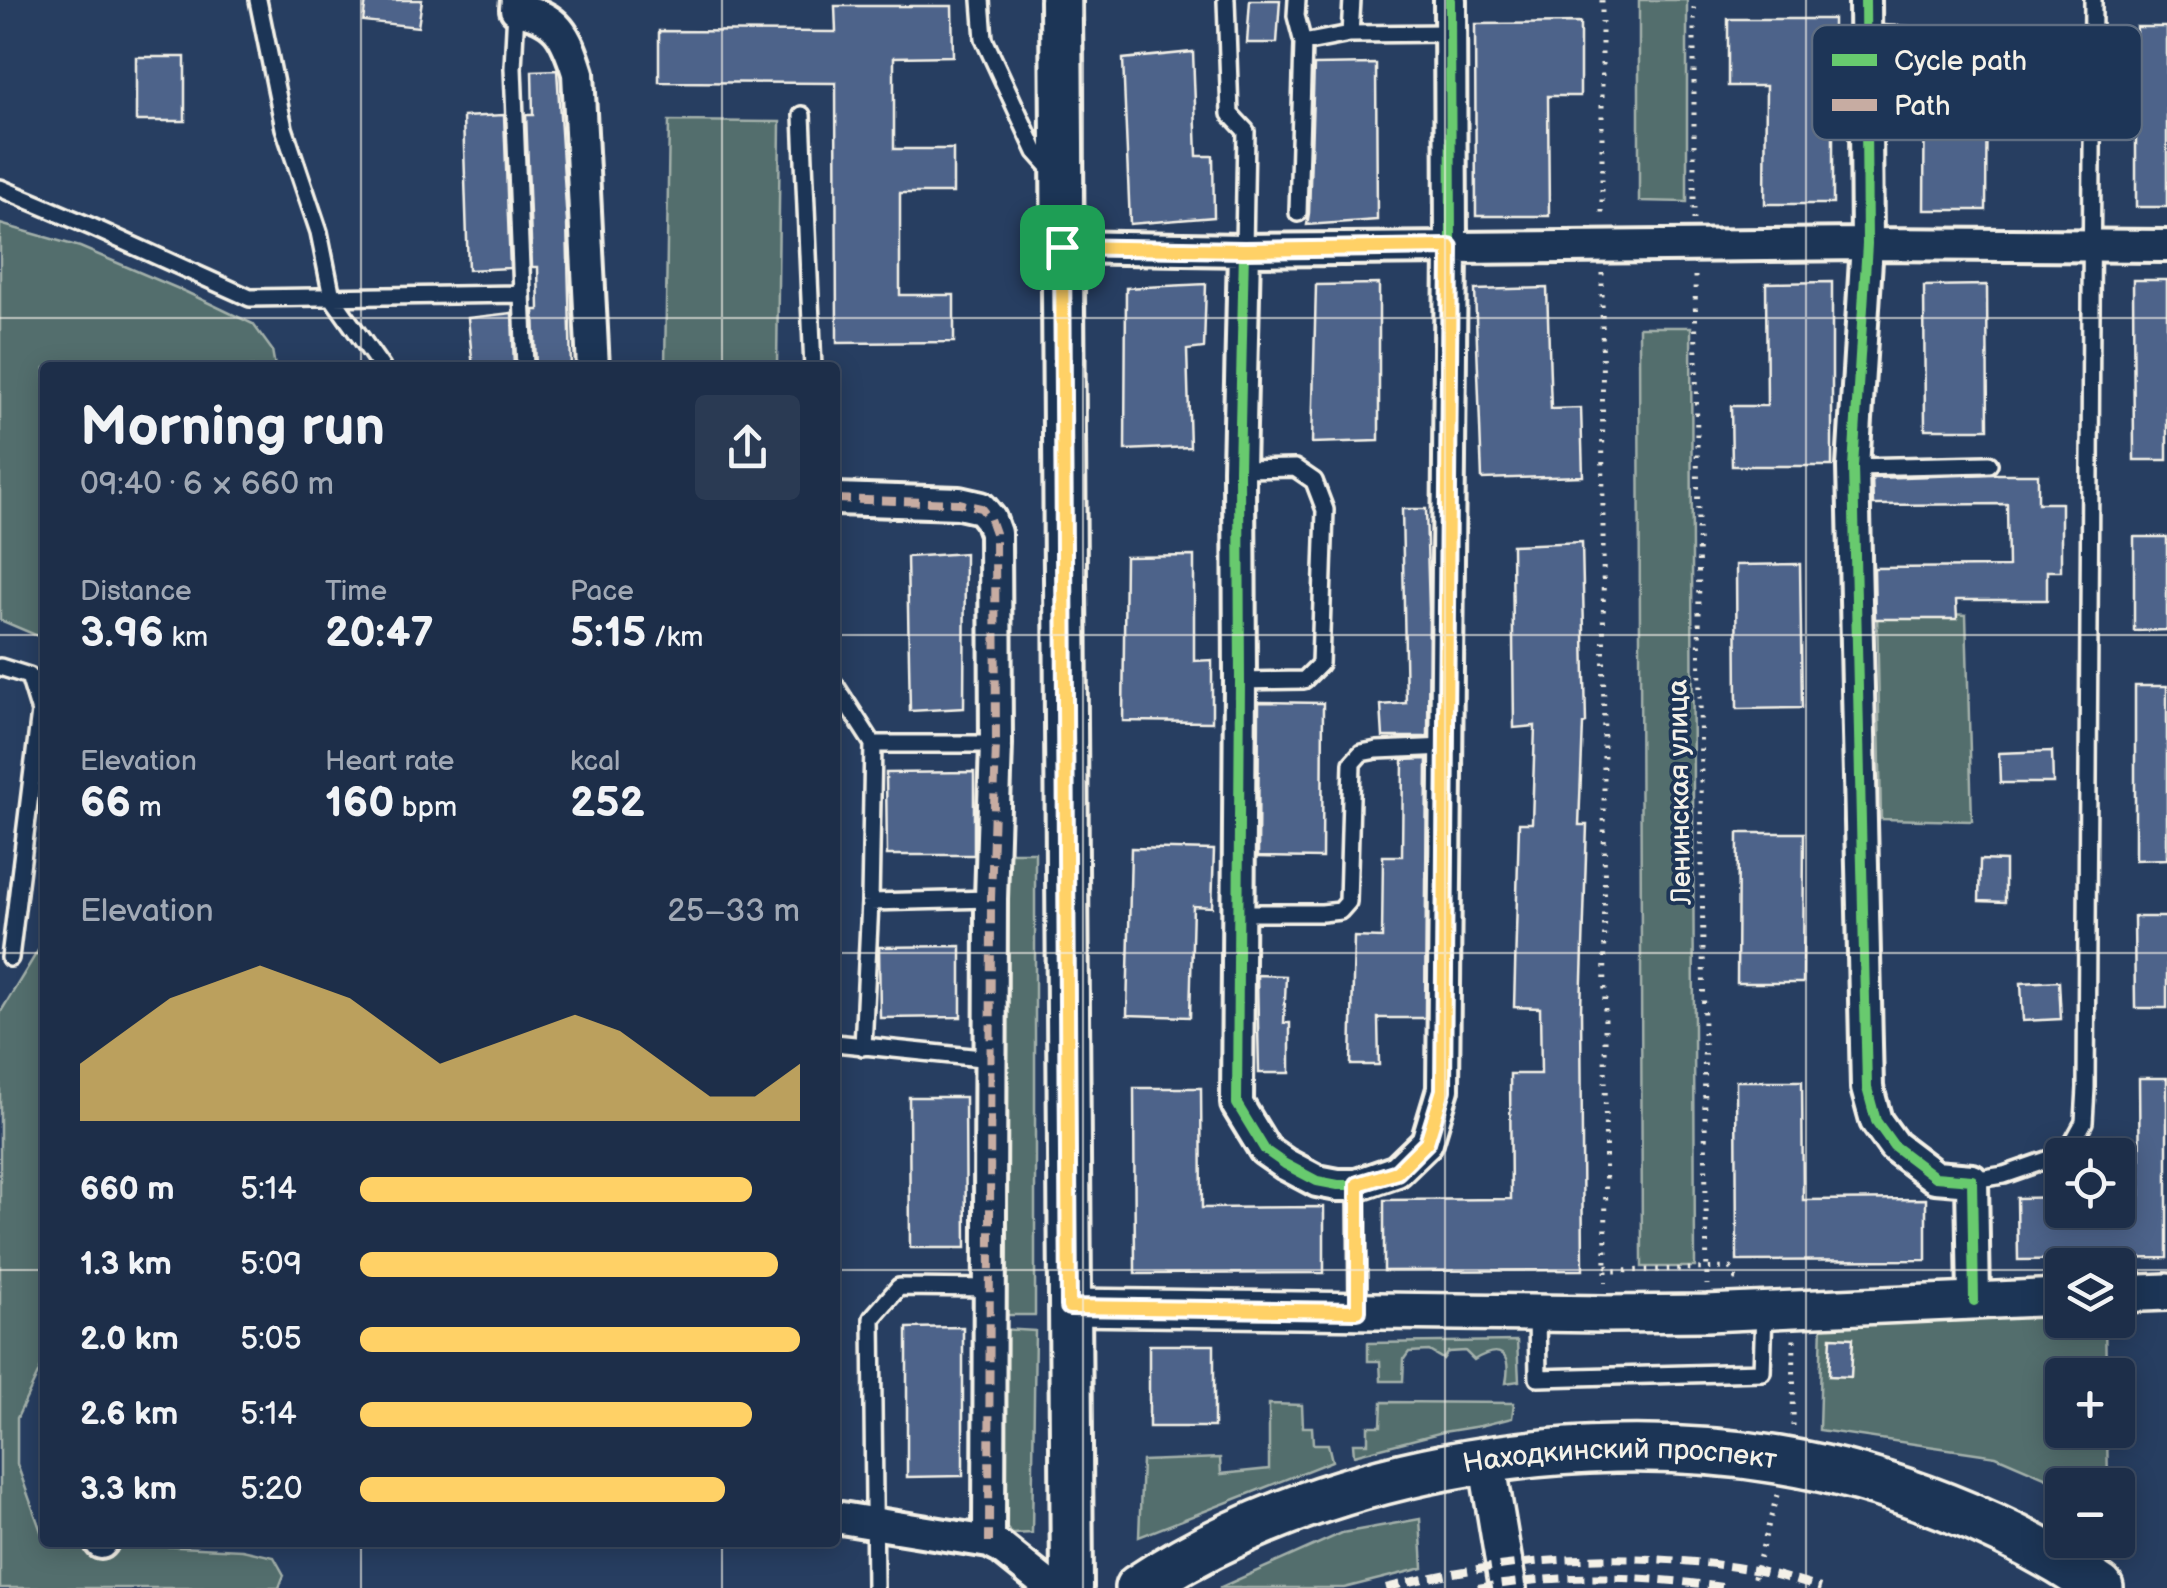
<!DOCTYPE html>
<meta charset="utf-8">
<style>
:root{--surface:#1d2e49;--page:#2a3a53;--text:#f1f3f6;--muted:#a0a8b4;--line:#3b4a61;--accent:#ffd166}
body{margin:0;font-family:"Balsamiq Sans",sans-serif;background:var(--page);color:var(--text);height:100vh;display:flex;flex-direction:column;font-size:38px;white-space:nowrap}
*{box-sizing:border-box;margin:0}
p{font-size:32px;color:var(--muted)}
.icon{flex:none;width:55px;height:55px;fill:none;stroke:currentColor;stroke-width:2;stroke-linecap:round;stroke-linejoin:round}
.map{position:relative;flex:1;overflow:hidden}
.panel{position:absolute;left:40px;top:362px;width:800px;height:1185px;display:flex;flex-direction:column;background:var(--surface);border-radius:10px;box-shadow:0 5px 25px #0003,0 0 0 2px var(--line)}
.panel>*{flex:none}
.fabs{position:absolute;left:2045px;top:1138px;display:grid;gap:20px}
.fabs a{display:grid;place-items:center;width:90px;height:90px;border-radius:10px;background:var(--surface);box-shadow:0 5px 25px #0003,0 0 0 2px var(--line);font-size:50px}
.pin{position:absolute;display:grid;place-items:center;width:85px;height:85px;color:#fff;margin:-42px;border-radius:20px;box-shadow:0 5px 15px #0006}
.round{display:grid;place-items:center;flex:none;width:105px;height:105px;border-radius:10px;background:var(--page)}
.overview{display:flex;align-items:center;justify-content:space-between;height:170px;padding:0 40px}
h1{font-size:55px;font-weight:700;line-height:75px}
.stats{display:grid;grid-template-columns:repeat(3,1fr);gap:15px;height:170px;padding:10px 40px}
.stats div{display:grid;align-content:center}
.stats b{font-size:42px;font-weight:700}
.stats small{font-size:28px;font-weight:400}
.stats p{font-size:28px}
.chart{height:280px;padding:20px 40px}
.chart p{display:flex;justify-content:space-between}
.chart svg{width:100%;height:180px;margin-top:10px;fill:var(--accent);opacity:.7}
ul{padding:0 40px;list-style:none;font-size:32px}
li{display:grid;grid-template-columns:160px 120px 1fr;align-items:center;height:75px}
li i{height:25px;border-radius:12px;background:var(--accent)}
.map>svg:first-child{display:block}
.green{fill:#526e6d;stroke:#a3b0aa;stroke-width:2.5}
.building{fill:#4e648a;stroke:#f4f1e8;stroke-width:2.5}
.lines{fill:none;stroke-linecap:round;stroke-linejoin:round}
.service-casing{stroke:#f4f1e8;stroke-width:22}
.minor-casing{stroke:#f4f1e8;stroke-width:38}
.tertiary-casing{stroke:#f4f1e8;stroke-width:42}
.secondary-casing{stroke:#f4f1e8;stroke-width:48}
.primary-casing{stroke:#f4f1e8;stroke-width:52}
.path{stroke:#f4f1e8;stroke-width:5;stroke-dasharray:2.5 8;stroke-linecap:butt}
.service{stroke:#1d3557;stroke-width:15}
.minor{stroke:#1d3557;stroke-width:30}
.tertiary{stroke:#1d3557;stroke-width:35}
.secondary{stroke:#1d3557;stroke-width:40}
.primary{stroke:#1d3557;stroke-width:45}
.rail{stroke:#f4f1e8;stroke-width:8;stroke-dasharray:15 8;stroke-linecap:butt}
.quiet{stroke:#c7aca2;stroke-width:8;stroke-dasharray:15 8;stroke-linecap:butt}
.cycleway-casing{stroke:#1d3557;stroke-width:16}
.cycleway{stroke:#67ca6e;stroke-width:10}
.route-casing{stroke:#fff;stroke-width:20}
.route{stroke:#ffd166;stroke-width:12}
.grid{fill:none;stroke:#f4f1e8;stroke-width:2.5;stroke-opacity:0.55}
.labels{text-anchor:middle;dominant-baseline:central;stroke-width:8;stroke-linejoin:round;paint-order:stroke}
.street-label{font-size:28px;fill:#f4f1e8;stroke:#1d3557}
.key{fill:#1d3557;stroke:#5e6d82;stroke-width:2.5}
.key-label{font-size:28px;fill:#f4f1e8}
</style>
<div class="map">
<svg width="2167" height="1588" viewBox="0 0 2167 1588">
<rect width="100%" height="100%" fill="#273e61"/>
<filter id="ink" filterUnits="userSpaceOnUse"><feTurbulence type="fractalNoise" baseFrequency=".01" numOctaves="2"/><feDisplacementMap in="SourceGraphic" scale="20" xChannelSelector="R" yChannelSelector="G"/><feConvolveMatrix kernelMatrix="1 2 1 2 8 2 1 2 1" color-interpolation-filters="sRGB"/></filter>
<g filter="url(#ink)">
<!-- green -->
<path class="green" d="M1639,0h48v202l-48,-1z
M669,121l111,1 -3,245h-112z
M0,224l80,23 106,45 67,32 19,26 3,17 -230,1v271l-45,-19z
M1639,327h52l4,940h-53z
M1877,609l89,6 6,206 -91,-2z
M1002,852h33v463h-33z
M45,939v420l-28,59v46l27,76 1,2 47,1 150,7 32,7 10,18 -5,13h-279v-575z
M2062,1308v12h43l1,55h-44v55h45l1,55h-45l-67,-29 -177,-26 3,-108z
M1000,1329l35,2 -3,202 -20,1 -10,-11z
M1517,1341l2,40 -13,2c6,-30 -6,-39 -32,-23l-9,-9 -17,1 -5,7 -14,-8 -20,1 -5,7 -1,22h-22l-1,-20h-12v-18z
M1382,1402l132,1 -2,15 -32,8 -37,6 -89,23 -1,-12h15v-17h13z
M1269,1404l33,1 1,22h9l1,17h15l4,17 -193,76 3,-76 78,-3 1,16 48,-5z
M1420,1519l3,49 -79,20h-125l123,-55z"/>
<!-- building -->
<path class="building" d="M366,0h56l-4,27 -55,-6z
M1250,0h30l-3,43h-30z
M835,6h117l1,50 -59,1v92h59v44h-53v102h54v47l-117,1 -1,-260 -177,-1v-51l177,1z
M1728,19h105v185h-68l1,-118h-38z
M1580,23v73h-32l1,120h-73l-1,-192z
M2136,27h31v180h-31z
M1193,52l4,104h16l1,61 -84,7 -7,-165z
M136,57h49v64h-49z
M1925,63h62l-1,147h-62z
M1376,64l1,156 -70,5 2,-12 5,-148z
M557,70l10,152 4,146h-35l-2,-58h5l-1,-43h-6l-6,-152h7l-1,-44z
M504,115l6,153 -42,2 -5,-153z
M2133,280h34v180h-33z
M1832,282v184h-100l-1,-60h36l-1,-123z
M1206,284l-2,64 -17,2 3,97 -65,3 1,-162z
M1379,284v157l-67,2 4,-158z
M1987,285l1,144h-63l-1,-143z
M1547,288l4,121 30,-1 2,68 -101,3 -7,-189z
M512,313l2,55h-41l-5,-50z
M1994,474h44v29h23v68h-14v29h-91l1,19h-82l-1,-51 134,-1 -1,-63 -134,1 -1,-27z
M1402,509h24l3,100 -1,128h-45l-2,-32 25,-2z
M2134,537h33v93l-33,1z
M1582,542l4,181 -3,1 -4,101h8l-6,184 2,261 -199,1v-71l127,-1 -1,-125h31l-1,-66 -26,-1 5,-184h13l3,-97 -21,2 -2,-183z
M965,553l-1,155 -54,3 -3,-154z
M1194,556v105l18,-1v62l-89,-1 2,-164z
M1800,564l2,144 -65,1 -1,-144z
M2135,686h32v173l-32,1z
M1259,702l64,1 -1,155 -64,-1z
M2052,751l1,32h-53l-1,-30z
M1427,759l-2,259h-47l1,47h-28l3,-128 28,1 1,-82h19l1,-96z
M974,772v83h-87l-1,-82z
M1738,833h66l-1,150h-66z
M1131,848l83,2 -2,57 -19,-1 -3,111 -63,-2z
M1980,860l25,1v41l-26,-1z
M2134,917h33v91h-32z
M961,946v71l-81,1 -1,-71z
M1257,975l29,1 -2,47h6v50h-31z
M2059,981l2,38 -38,2 -2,-38z
M2139,1078h28v180l-149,2 -1,-62 45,-1v13h56v-14h22z
M1736,1081h66l1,119 123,-1v61l-189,1z
M1134,1088h67l1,120 122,-1v66l-189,1z
M909,1097h56l1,151h-56z
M963,1327v149l-56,1v-149z
M1831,1337l22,1 -2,39 -22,-1z
M1149,1345h65v82h-65z"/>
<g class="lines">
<defs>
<path id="service" d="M258,0l26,128 35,104 13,65 50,71
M981,0l3,39 52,113 17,19
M1226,0l4,114 16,17 -2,119
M1297,0l-1,16 7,27 -5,170
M516,9l-3,59 12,300
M1350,34l2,-34
M1865,34l137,6
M1303,43l47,-9 100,-1
M802,115l11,253
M0,188l92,39 158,71 270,-4
M1853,467l136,-3
M1239,469l56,-1 19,13 11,29 -5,154 -16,16 -64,1
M0,667l29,9 11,36 -30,246
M835,685l38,59 -3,158 -7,145
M873,744h123
M870,902l121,-3
M1238,913h84l18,-2 8,-9 4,-139 9,-10 16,-3 70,-3
M835,1043l156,16
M1972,1180l32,-5 63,-22 17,-31 2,-34 7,-1088
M1357,1185l1,126
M1537,1313l1,65 224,-6 2,-62
M875,1588l-3,-270 27,-31 92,1"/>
<path id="minor" d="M517,0l-1,9c42,7 50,26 62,64l15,295
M1865,0l2,244 -14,223 14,621 9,33 18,25 41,31 37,3 2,121
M1062,247l182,3 623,-6 300,2
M1244,250l-5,219 1,212 -3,423 28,46 20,14 32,17 21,4h19l40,-14 30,-29 16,-53 8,-842 -1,-247
M835,499l124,4 22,5 9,11 5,14 1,211 -5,155 -2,643
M835,1517l154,25 12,6 50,40
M101,1543l1,-1"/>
<path id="tertiary" d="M2118,1294l49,-2
M1069,1307l537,7 101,-1 355,-16
M1487,1461l21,127"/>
<path id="secondary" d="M1061,0l11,1588"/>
<g id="primary">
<path id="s1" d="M1138,1588c176,-118 432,-162 640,-128 111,18 230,64 322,128"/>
</g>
</defs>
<!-- service casing -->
<use href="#service" class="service-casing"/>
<!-- minor casing -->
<use href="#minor" class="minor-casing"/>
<!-- tertiary casing -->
<use href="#tertiary" class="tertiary-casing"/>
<!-- secondary casing -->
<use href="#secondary" class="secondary-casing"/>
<!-- primary casing -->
<use href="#primary" class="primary-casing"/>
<!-- path -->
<path class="path" d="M1602,0v217
M1694,220v-220
M1602,273l4,1009
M1695,276l12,1009
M1606,1265l7,6 117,-3 6,11h3
M1793,1426l1,-89
M1751,1588l26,-93"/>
<!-- service -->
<use href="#service" class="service"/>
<!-- minor -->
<use href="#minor" class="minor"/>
<!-- tertiary -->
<use href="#tertiary" class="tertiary"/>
<!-- secondary -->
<use href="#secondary" class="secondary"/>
<!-- primary -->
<use href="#primary" class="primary"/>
<!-- rail -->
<path class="rail" d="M1386,1588c118,-31 247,-39 368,-18 22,4 45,12 67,18
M1478,1588c83,-15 167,-13 251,0"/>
<!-- quiet -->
<path class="quiet" d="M835,499l124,4 22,5 9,11 5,14 1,211 -5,155 -2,643
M101,1543l1,-1"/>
<defs>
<path id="cycleway" d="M1865,0l2,244 -14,223 14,621 9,33 18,25 41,31 37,3 2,121
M1244,250l-5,219 1,212 -3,423 28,46 20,14 32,17 21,4h19l40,-14 30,-29 16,-53 8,-842 -1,-247"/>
</defs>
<!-- cycleway casing -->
<use href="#cycleway" class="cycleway-casing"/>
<!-- cycleway -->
<use href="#cycleway" class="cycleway"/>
</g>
</g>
<g class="lines" filter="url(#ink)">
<defs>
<path id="route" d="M1062,247l182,3 206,-3 -7,843 -16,52 -30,30 -39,12v127l-289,-4z"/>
</defs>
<!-- route casing -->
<use href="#route" class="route-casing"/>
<!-- route -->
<use href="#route" class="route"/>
</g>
<!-- grid -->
<path class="grid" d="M361,0v368M722,0v368M1083,0v1588M1445,0v1588M1806,0v1588M0,318h2167M0,635h45M835,635h1332M0,953h45M835,953h1332M0,1270h45M835,1270h1227M2118,1270h49M361,1542v46M722,1542v46"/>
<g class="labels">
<!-- street labels -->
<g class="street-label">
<text transform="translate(1680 792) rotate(-91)">Ленинская улица</text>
<text stroke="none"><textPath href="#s1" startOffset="508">Находкинский проспект</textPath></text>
</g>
</g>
<!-- legend -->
<rect x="1812" y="25" width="330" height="115" rx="15" class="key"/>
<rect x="1832" y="54" width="45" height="12" fill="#67ca6e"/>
<rect x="1832" y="99" width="45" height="12" fill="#c7aca2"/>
<g class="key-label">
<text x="1894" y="70">Cycle path</text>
<text x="1894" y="115">Path</text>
</g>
</svg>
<div class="fabs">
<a><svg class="icon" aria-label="locate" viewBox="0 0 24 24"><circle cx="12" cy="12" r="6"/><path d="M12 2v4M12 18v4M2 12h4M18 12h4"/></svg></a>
<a><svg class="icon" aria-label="layers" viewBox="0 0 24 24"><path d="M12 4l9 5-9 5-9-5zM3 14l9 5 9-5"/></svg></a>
<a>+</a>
<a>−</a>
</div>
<div class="pin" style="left:1062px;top:247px;background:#1e9e55"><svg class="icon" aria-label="arrive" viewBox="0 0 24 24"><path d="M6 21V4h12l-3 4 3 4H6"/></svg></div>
<section class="panel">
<div class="overview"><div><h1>Morning run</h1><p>09:40 · 6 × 660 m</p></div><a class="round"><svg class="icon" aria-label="share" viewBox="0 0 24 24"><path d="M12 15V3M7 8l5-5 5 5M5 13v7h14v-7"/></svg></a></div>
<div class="stats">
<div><p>Distance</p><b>3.96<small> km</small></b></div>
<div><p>Time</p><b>20:47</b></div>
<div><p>Pace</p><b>5:15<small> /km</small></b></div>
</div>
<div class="stats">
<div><p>Elevation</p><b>66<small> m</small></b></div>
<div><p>Heart rate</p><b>160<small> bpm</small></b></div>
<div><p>kcal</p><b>252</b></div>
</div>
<div class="chart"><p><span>Elevation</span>25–33 m</p>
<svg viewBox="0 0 160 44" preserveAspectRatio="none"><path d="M0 44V30L10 22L20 14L30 10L40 6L50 10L60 14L70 22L80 30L90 26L100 22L110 18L120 22L130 30L140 38L150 38L160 30V44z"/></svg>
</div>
<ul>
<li><b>660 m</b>5:14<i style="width:89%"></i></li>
<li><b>1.3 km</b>5:09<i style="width:95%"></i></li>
<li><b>2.0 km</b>5:05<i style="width:100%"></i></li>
<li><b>2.6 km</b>5:14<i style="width:89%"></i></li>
<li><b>3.3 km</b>5:20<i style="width:83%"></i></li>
</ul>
</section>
</div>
